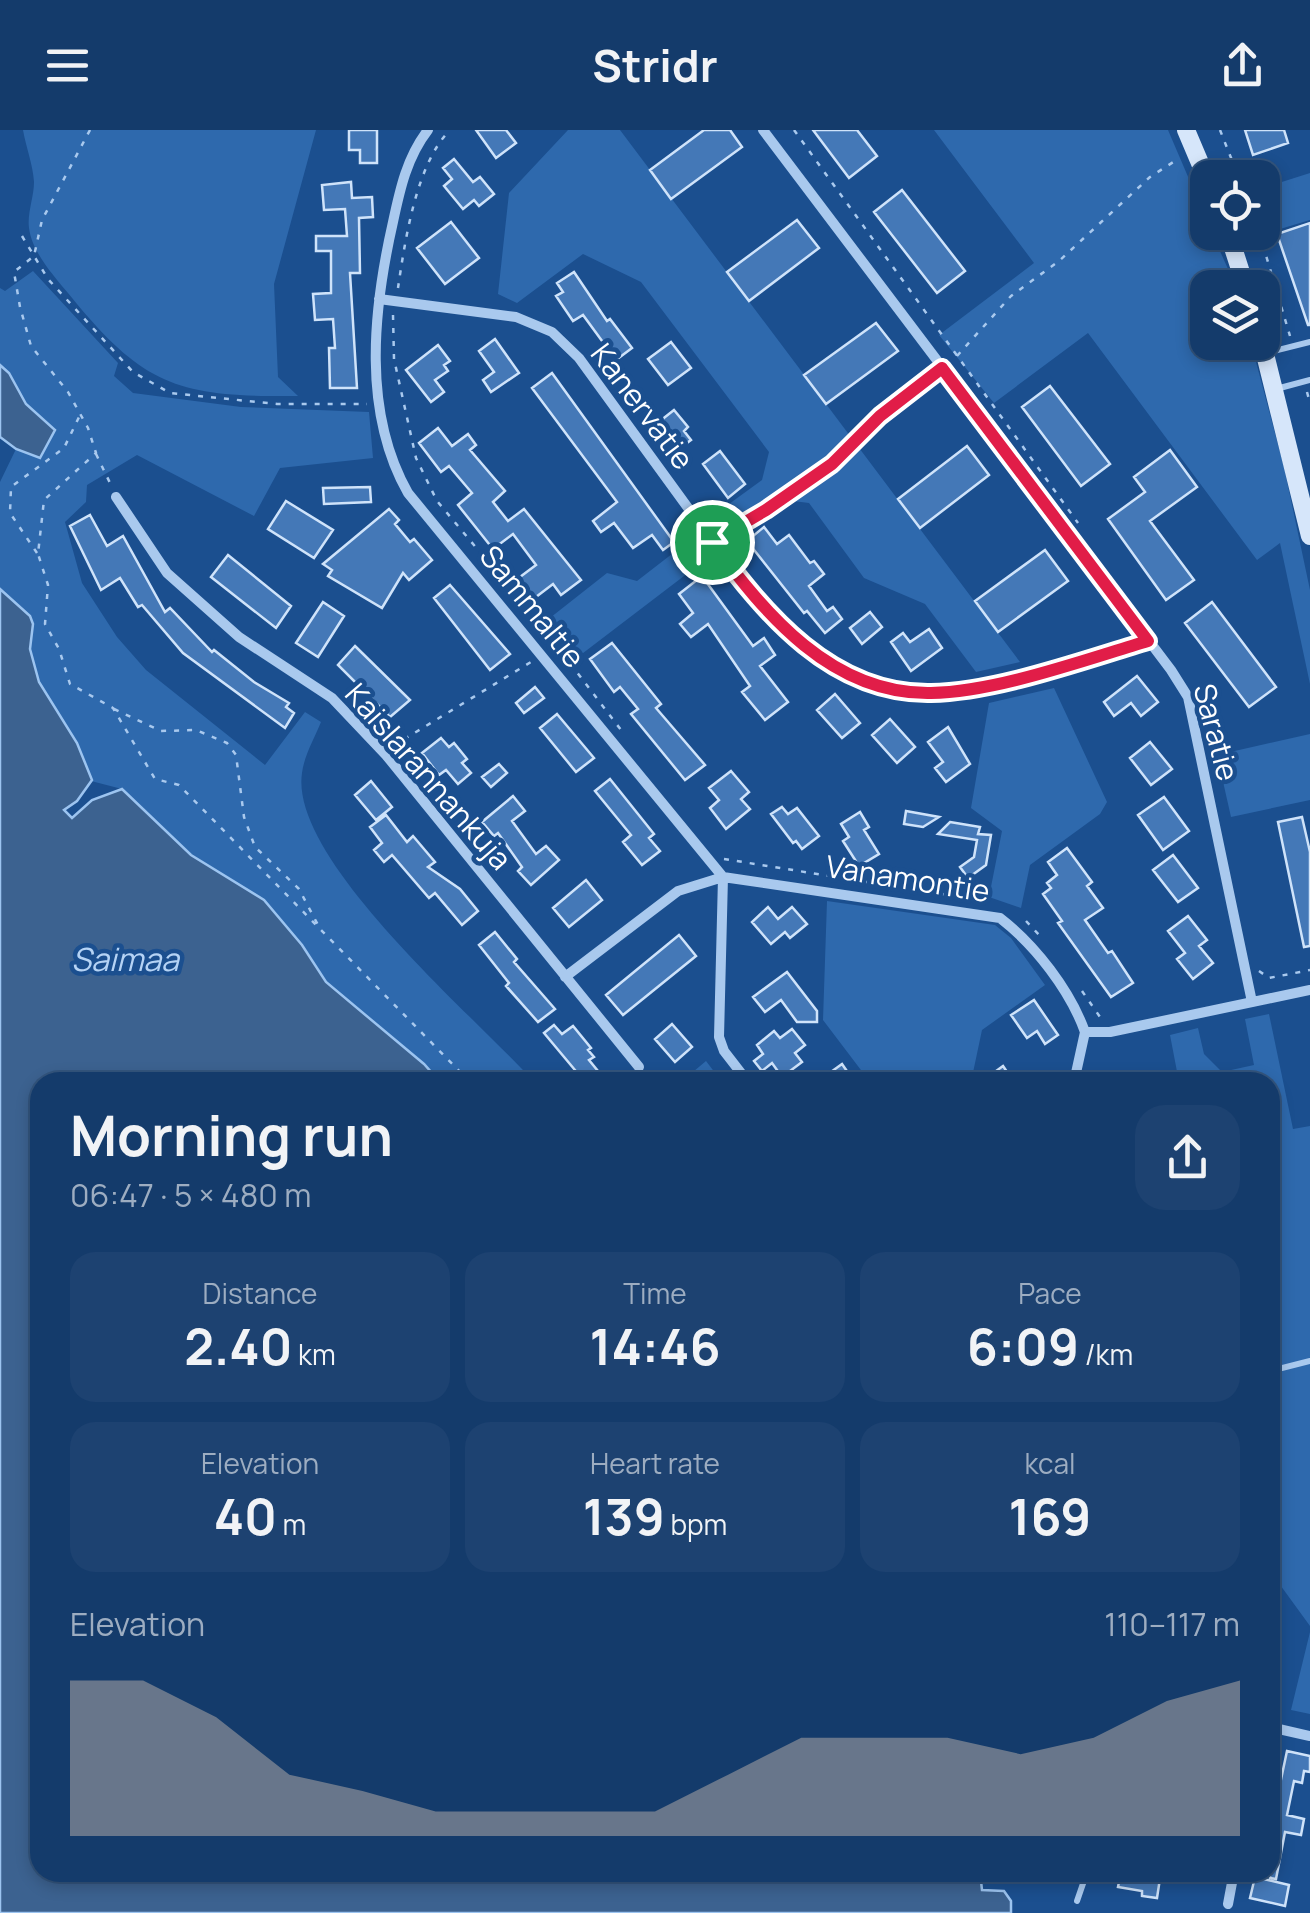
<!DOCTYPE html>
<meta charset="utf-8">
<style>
:root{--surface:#143b6b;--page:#1d4271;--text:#f1f3f6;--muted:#9dadc1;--line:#33557e;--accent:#8c9099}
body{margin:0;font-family:Manrope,sans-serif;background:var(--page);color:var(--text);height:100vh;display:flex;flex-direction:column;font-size:38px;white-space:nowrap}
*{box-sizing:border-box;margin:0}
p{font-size:32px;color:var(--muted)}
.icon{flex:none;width:55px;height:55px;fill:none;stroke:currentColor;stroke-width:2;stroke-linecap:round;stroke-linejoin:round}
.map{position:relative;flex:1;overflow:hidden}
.details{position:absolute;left:30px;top:942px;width:1250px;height:810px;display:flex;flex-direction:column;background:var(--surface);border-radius:30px;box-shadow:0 5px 15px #0003,0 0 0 2px var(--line)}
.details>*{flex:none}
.buttons{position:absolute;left:1190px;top:30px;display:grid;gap:20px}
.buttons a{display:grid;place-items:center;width:90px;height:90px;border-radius:20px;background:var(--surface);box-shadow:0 5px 15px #0003,0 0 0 2px var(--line);font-size:50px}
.pin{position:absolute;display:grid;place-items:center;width:85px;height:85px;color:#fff;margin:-42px;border:5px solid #fff;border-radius:50%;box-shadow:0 2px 10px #0007}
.round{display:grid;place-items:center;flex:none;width:105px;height:105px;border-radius:30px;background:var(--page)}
.headline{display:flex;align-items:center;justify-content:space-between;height:170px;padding:0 40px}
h1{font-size:55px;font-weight:700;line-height:75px}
.figures{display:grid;grid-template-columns:repeat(3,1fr);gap:15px;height:170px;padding:10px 40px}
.figures div{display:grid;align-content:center;border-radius:25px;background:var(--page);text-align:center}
.figures b{font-size:50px;font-weight:700}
.figures small{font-size:28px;font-weight:400}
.figures p{font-size:28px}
.chart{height:280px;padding:20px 40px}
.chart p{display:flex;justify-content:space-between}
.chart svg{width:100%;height:180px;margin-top:10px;fill:var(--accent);opacity:.7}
header{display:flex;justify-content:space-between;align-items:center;height:130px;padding:0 40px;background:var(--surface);font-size:45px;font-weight:700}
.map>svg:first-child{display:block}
.green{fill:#2e69ad}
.water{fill:#3c6290;stroke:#9cc4f0;stroke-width:2.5}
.building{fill:#4478b7;stroke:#cfe3fa;stroke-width:2.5}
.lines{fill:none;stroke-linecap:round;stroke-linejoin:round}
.path{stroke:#a9c9ee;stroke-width:2.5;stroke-dasharray:5 8;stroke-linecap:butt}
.lane{stroke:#a9c9ee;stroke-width:6}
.street{stroke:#a9c9ee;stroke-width:10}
.secondary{stroke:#d6e6fa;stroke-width:18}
.route-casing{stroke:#fff;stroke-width:20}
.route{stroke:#e11d48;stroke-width:12}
.labels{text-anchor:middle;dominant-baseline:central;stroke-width:9;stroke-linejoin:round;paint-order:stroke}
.street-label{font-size:30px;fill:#fff;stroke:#1b4f8f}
.water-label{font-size:32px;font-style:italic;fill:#b5d3f5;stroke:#1b4f8f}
</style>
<header><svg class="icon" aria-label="menu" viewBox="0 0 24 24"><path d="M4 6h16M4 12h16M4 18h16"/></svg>Stridr<svg class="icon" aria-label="share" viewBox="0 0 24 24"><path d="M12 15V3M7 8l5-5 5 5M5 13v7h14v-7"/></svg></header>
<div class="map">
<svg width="1310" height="1783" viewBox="0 0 1310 1783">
<rect width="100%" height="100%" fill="#1b4f8f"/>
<!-- green -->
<path class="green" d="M23,0h293l-42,154 4,93 20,19c-120,1 -154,-9 -230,-103 -15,-18 -36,-41 -39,-65 -2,-15 5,-31 5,-46 -1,-17 -8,-35 -11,-52z
M568,0h52l400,532 -44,10 -51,-68 -61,-26 -55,-75 -32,-4 -56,42 -14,-21 55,-40 7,-28 -128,-170 -58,-28 -66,49 -19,-9 11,-101z
M934,0h234l39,91 1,11 4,1 24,54 -28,1v54l43,1 33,124 26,123v94l-30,-141 -23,17 -169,-227 -94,70 -55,-68 95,-72z
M1310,43v47l-43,13 -4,-14v-31z
M33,141l85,92 -4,13 19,17 108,14 128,5 4,46 -93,10 -26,48 -117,-61 -50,30 -1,17 -21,20 17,61 35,54 29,33 119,95 40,-53 16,10c-6,15 -17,34 -19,51 -13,87 175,245 232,309h-94l-16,-18 -98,-82 -24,-37 -38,-45 -73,-46 -69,-65 -31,-8 -14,-38 -38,-61 -9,-33 3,-25 -3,-8 -30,-27v-107l16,-33 24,8c-9,-32 -15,-68 -40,-92v-77l5,3z
M690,410l15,20 -135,103 -29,-38 66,-52 30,8z
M1054,558l53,114 -7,12 -70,51 -9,43 -32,-11 13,-66 -31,-23 18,-105z
M1310,604v66l-79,17 -14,-62z
M827,771l168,24 16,13 34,47 -63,45 -11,52h-101l-47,-62z
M1269,884l24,115 17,-3v500l-40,-55v-489h-91l-9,-47 28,-7 6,26 18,18 32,-7 -9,-46z
M706,931l16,21h-41z
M1310,1502v82l-19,-4z"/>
<!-- water -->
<path class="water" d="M0,235l9,8 17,31 29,26 -15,28 -24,-9 -16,-12z
M0,459l30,27 3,8 -3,25 9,33 38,61 15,37 -15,21 -13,9 8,8 20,-18 30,-11 69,66 73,45 38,45 24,37 98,82 16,18h-400v790h940l2,18 22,1 7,10v12h-1011z"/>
<!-- building -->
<path class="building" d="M349,0h28v33h-17v-13h-11z
M476,0h30l10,13 -20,15z
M704,0h26l12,17 -71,52 -21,-29z
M813,0h44l20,26 -28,22z
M1245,0h39l4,13 -35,12z
M454,29l19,23 7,-5 14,17 -15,12 -5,-6 -11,9 -19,-23 8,-7 -9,-11z
M351,52l1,16 20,-1 1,20 -14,1 1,55h-10l7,115h-27l-1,-40h6l-2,-29 -18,1 -2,-26 18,-1v-42h-15v-15h31l-2,-27 -21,1 -2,-25z
M902,60l63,81 -28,22 -63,-81z
M797,90l22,28 -70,53 -22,-29z
M451,92l28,36 -34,26 -28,-36z
M1310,93v102h-2l-31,-91z
M574,142l33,49 3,-2 22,29 -16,12 -33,-45 -10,6 -17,-25 7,-4 -6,-9z
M876,193l22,28 -72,53 -22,-29z
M495,209l24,34 -28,19 -8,-12 11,-8 -15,-21z
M671,212l20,26 -23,17 -20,-26z
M438,215l12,16 -6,4 4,6 -13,9 9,12 -13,10 -25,-32z
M552,243l122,169 -11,8 -11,-15 -19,13 -19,-25 -13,9 -8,-11 24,-19 -85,-114z
M1050,256l60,78 -29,22 -59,-79z
M674,280l14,17 -4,4 7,9 -15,11 -21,-26z
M438,298l14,18 16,-12 8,11 -6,5 35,41 -12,11 15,19 16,-12 57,71 -20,15 -8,-11 -21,16 -16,-20 20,-15 -23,-31 -20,15 -35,-44 14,-12 -23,-27 -8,6 -22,-29z
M967,316l22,29 -69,53 -22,-29z
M1170,320l27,37 -47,34 44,59 -28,20 -58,-81 37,-27 -11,-15z
M720,321l25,33 -17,14 -25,-34z
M370,357l1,15 -47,2 -1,-16z
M286,371l47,29 -19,28 -46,-29z
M389,379l10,11 -4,4 15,18 4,-3 18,21 -23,20 -6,-7 -21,35 -54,-32 4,-6 -9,-6z
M90,385l17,31 16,-10 42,76 5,-4 42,44 2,-2 40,32 35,21 -3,4 8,6 -9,15 -102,-75 -41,-48 -4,2 -18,-29 -19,12 -31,-64z
M764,397l13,17 12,-9 21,28 4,-2 10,13 -15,12 18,25 6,-4 9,12 -17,14 -18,-22 -3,2 -57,-72z
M1045,420l23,31 -70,51 -23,-31z
M228,425l63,51 -15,22 -65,-51z
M702,446l51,70 11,-8 11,17 -15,11 28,36 -23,18 -23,-28 8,-6 -42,-62 -17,13 -11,-13 13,-11 -14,-19z
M450,455l60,69 -20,16 -56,-72z
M323,472l21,14 -26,41 -22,-14z
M1212,472l64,85 -27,20 -64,-84z
M870,482l12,15 -20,17 -12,-16z
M929,499l13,19 -31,23 -20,-29 12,-9 7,9z
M612,513l49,61 -5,4 49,57 -20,15 -54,-66 7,-5 -18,-22 -6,5 -24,-33z
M355,516l55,54 -20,17 -52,-52z
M1137,546l21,26 -17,14 -10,-13 -17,13 -10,-14z
M535,557l9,11 -20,15 -8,-10z
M835,564l25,29 -18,15 -25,-28z
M557,584l37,44 -18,14 -36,-44z
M890,589l25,28 -18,16 -25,-28z
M948,597l22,37 -24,18 -11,-14 8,-6 -15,-20z
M441,608l8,9 5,-4 13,16 -5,4 9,10 -13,11 -12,-14 -7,5 -17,-22z
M1150,612l22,27 -21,16 -21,-27z
M499,634l8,9 -16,14 -9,-10z
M731,641l18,21 -8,7 9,10 -24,20 -16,-21 9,-8 -10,-12z
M610,649l44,55 -5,4 11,13 -18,14 -19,-23 8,-7 -36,-44z
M371,651l21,26 -16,13 -21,-25z
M513,666l12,15 -13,10 24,33 10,-8 13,14 -28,25 -13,-14 4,-4 -24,-34 -4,3 -12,-14z
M1164,667l25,34 -26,19 -25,-35z
M782,677l6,7 9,-6 22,28 -17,13 -6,-8 -3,2 -22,-29z
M906,681l33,6 -16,10 -19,-3z
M860,682l9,15 -5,3 15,24 -20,12 -16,-25 6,-4 -8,-13z
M386,685l21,27 6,-6 22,26 -7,5 32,22 18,22 -16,14 -27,-32 -6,5 -37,-43 -8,7 -10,-12 8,-7 -12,-16z
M1302,687l8,35v94l-6,1 -26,-125z
M950,692l30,5 -2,7 13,1 -5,30 -18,13 -8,-11 14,-10 3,-17 -39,-6z
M1067,718l25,34 -5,4 16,22 -18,12 23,33 4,-2 21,32 -22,14 -53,-74 4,-2 -19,-27 8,-6 -4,-5 10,-8 -9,-13z
M1173,725l25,33 -20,14 -25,-32z
M586,750l16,20 -33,27 -16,-19z
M768,777l10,12 14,-12 15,17 -17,14 -5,-6 -14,12 -19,-22z
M1188,786l19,24 -8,6 14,17 -20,16 -16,-20 8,-6 -17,-22z
M495,802l22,27 -3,3 41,47 -17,13 -32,-36 3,-3 -30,-38z
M679,805l17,21 -73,59 -17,-20z
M787,842l30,39v11h-20l-16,-22 -16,12 -12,-15z
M1034,870l24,35 -13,9 -8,-13 -10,7 -16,-23z
M672,894l20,23 -17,15 -20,-23z
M554,895l8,9 11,-8 18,22 -3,2 6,7 -5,3 18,22h-22l-41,-49z
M792,899l13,16 -10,8 7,9 -20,15 -10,-14 -10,8 -8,-10 9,-7 -6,-9 17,-14 6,7z
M842,934l9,13 -7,5h-27z
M1003,936l11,16h-33z
M1287,1621l23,5v16l-6,-1 -2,12 -8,-2 -7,34 17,4 -3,16 -16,-3 -9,47 -6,-1v-65l4,-24h5z
M1121,1742h40l-4,26 -15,-2v-5l-24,-4z
M1255,1747l34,8 -4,21 -35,-8z"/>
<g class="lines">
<!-- path -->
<path class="path" d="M90,0l-48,90 -8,36 -20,16 6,35 11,39 37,46 20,36 8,25 -52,47 -6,54 10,31 -3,39 14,25 11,35 43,24 42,71 24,6 291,297
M794,0l284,393
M1220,0l19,48
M1259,102l31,104
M22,106l26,43 85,93 37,21 107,11h90
M398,158c7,-47 18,-124 52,-158
M393,185l1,44 22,99 21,43 104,124 80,105
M957,226l54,-60 48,-35 91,-84 28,-18
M1307,262l3,11
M96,324l14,29
M724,405c36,-21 73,-43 106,-70 36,-28 64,-63 101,-89
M37,423l-27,-40 1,-26 53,-39 16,-33
M114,579l47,22 35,-1 31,13 9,12 8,62 11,30 44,42 19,36
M393,616l138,-84
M724,729l249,40
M1026,791l15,16
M1259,841l10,7 41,-8
M1082,861l18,26"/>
<!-- lane -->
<path class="lane" d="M1266,223l44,-11
M1276,259l34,-9
M1270,1241l40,-10
M1077,1771l10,-29"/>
<!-- street -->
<path class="street" d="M428,0c-21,27 -28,59 -35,92 -20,88 -31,190 15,271l315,384 -4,160 5,14 24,31
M763,0l408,540 17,27 64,305
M379,169l137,18 36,15 27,26 176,242 57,53 46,24 32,11 40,5 101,-18 117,-34
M116,367l51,76 72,64 93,61 54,57 253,312
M565,847l113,-86 45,-14 277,41c35,27 70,72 85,114
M1074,952l11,-50h25l200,-42
M1270,1597l40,9
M1228,1774l6,-32"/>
<!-- secondary -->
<path class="secondary" d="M1186,0l22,52
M1228,102l18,56
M1262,212l48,194"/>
</g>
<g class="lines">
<defs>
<path id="route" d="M942,238l206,273c-64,19 -152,51 -217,52 -99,2 -166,-79 -219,-151l54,-32 66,-46 48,-48z"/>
</defs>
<!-- route casing -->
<use href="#route" class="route-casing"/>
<!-- route -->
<use href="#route" class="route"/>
</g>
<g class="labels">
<!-- street labels -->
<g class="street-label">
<text transform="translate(643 276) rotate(53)">Kanervatie</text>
<text transform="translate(533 476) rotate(51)">Sammaltie</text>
<text transform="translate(1217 602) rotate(75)">Saratie</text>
<text transform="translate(429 646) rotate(49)">Kaislarannankuja</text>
<text transform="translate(908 748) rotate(9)">Vanamontie</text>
</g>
<!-- water labels -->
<g class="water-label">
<text x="125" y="829">Saimaa</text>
</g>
</g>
</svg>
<div class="buttons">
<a><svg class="icon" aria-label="locate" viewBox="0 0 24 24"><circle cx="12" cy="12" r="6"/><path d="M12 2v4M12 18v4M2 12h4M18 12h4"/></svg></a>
<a><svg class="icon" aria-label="layers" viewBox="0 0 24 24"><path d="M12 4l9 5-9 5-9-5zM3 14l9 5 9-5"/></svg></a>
</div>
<div class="pin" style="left:712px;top:412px;background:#1e9e55"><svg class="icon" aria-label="arrive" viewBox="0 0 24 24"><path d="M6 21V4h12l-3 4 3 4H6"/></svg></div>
<section class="details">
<div class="headline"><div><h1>Morning run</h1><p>06:47 · 5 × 480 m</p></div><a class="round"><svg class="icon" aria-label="share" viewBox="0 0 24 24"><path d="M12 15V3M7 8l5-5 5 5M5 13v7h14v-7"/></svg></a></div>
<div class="figures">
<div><p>Distance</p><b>2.40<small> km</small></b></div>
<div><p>Time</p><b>14:46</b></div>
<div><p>Pace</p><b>6:09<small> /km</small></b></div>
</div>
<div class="figures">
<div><p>Elevation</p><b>40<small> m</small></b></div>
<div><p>Heart rate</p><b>139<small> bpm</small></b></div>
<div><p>kcal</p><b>169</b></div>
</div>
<div class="chart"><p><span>Elevation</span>110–117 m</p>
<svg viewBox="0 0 160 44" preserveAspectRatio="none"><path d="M0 44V6L10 6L20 15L30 29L40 33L50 38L60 38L70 38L80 38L90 29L100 20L110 20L120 20L130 24L140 20L150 11L160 6V44z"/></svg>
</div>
</section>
</div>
